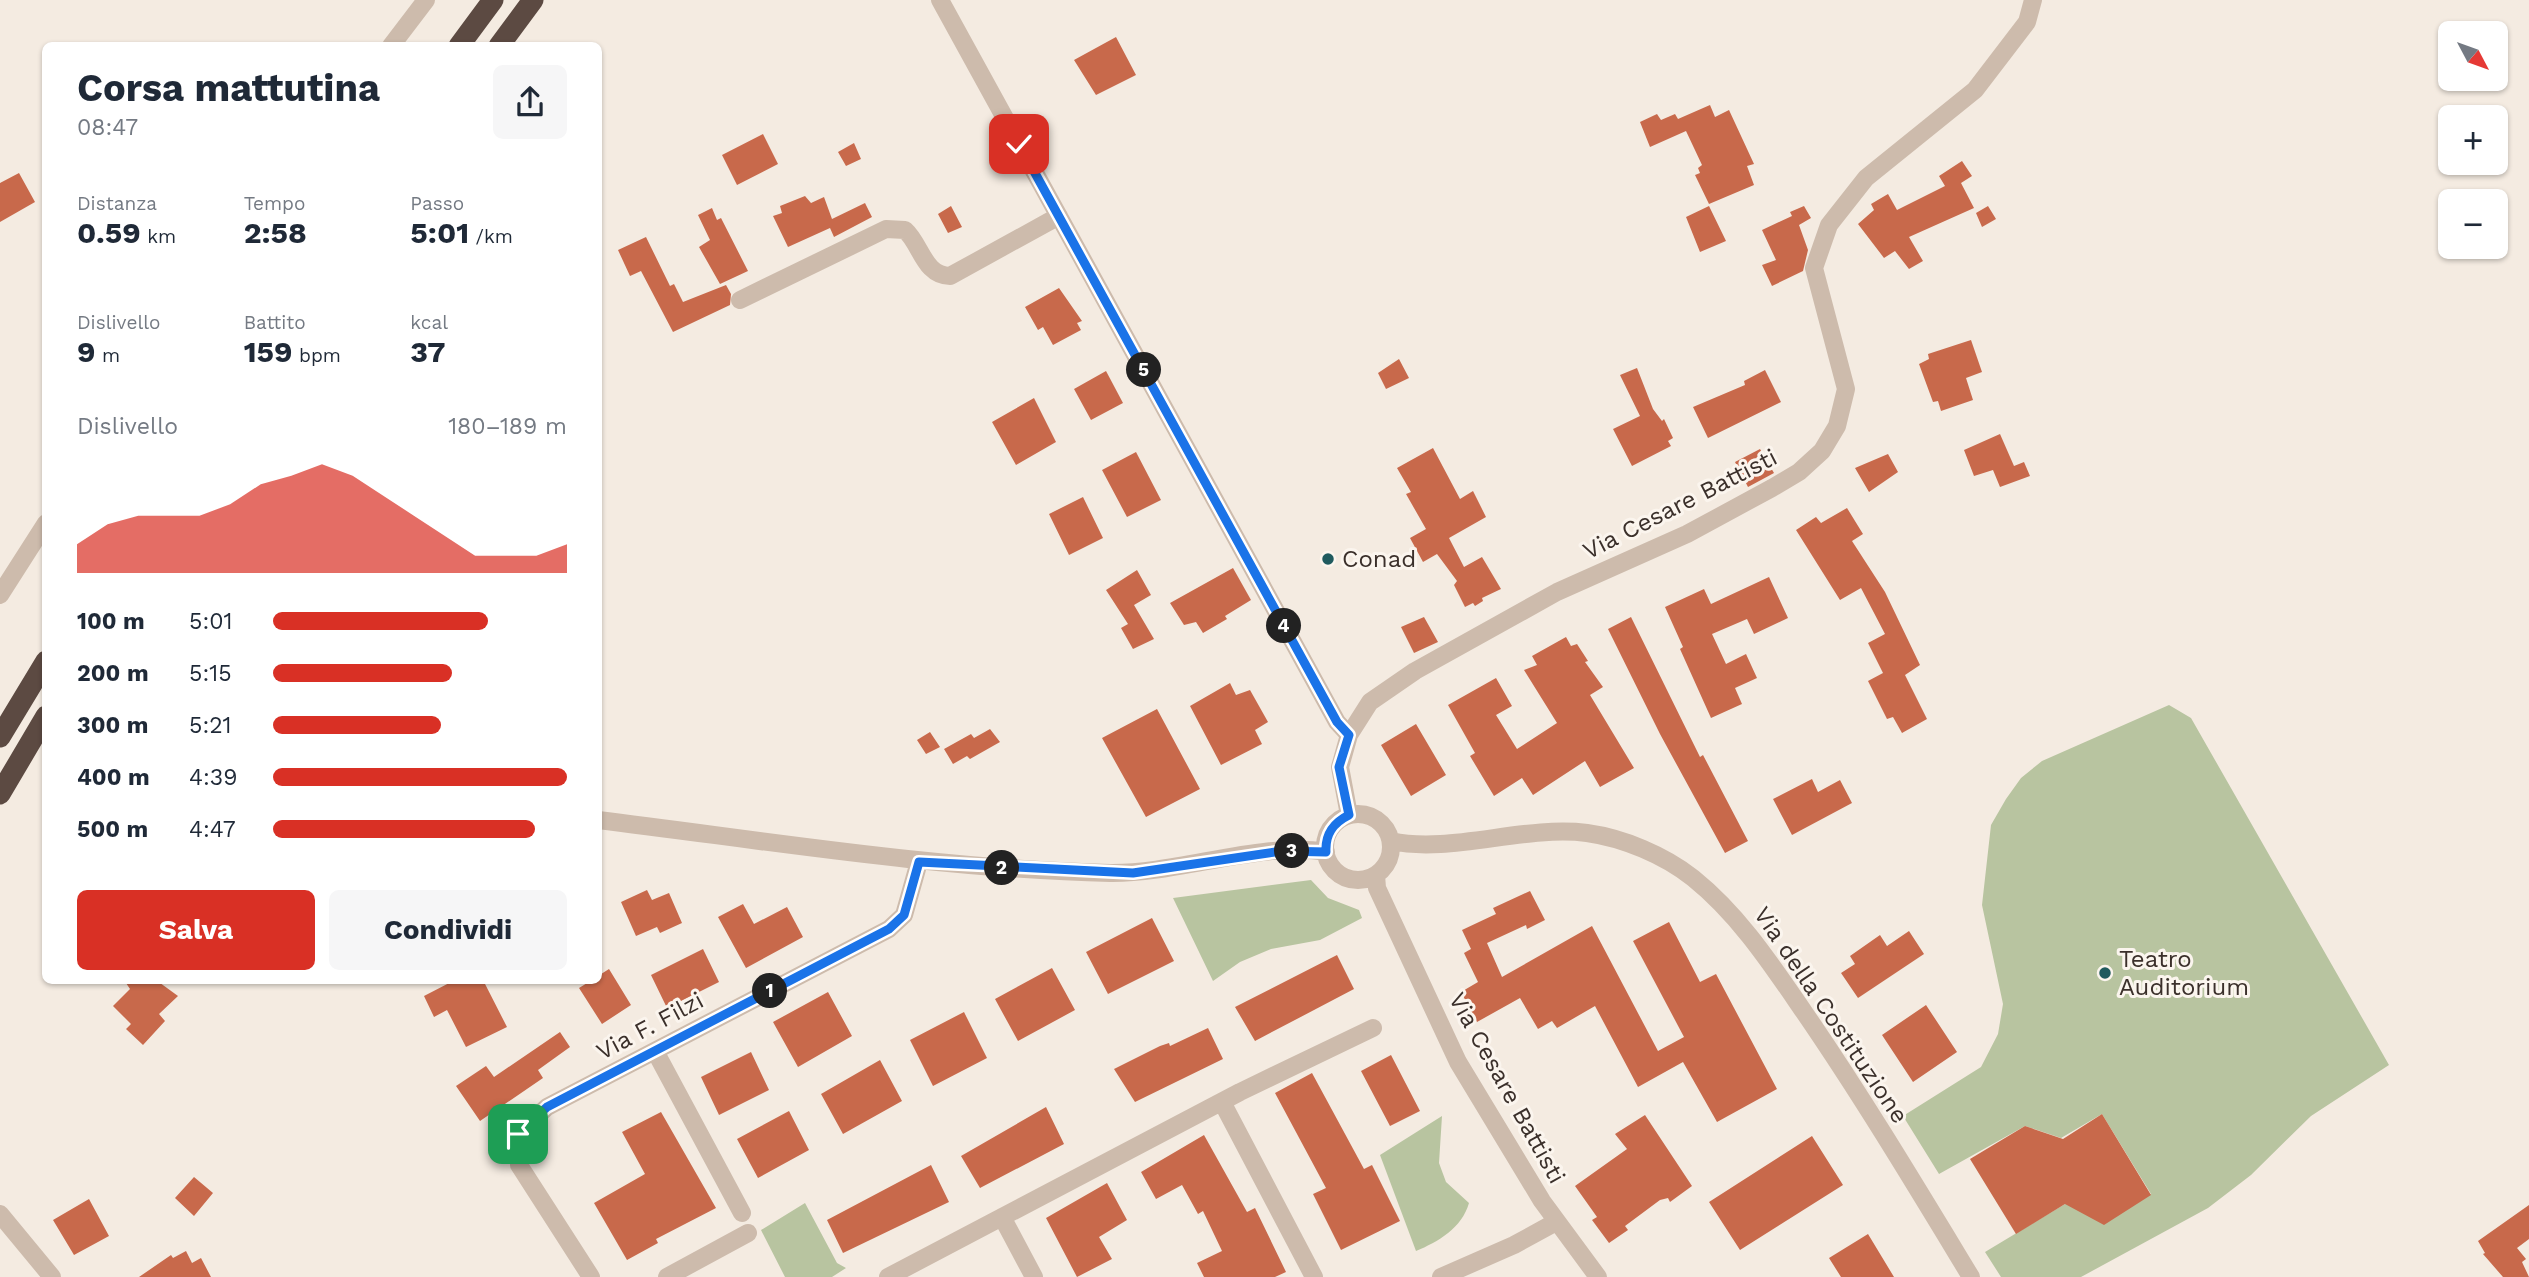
<!DOCTYPE html>
<html lang="it">
<meta charset="utf-8">
<style>
:root{--surface:#fff;--page:#f6f6f7;--text:#1f2937;--muted:#747a83;--accent:#d93025}
body{margin:0;font-family:"Work Sans",sans-serif;background:var(--page);color:var(--text);height:100vh;display:flex;flex-direction:column;font-size:26px;white-space:nowrap}
*{box-sizing:border-box;margin:0}
p{font-size:23px;color:var(--muted)}
.icon{flex:none;width:38px;height:38px;fill:none;stroke:currentColor;stroke-width:2;stroke-linecap:round;stroke-linejoin:round}
.map{position:relative;flex:1;overflow:hidden}
.panel{position:absolute;left:42px;top:42px;width:560px;height:942px;display:flex;flex-direction:column;background:var(--surface);border-radius:10px;box-shadow:0 2px 5px #0004}
.panel>*{flex:none}
.needle{width:46px;rotate:131deg}
.fabs{position:absolute;left:2438px;top:21px;display:grid;gap:14px}
.fabs a{display:grid;place-items:center;width:70px;height:70px;border-radius:10px;background:var(--surface);box-shadow:0 2px 5px #0004;font-size:35px}
.pin{position:absolute;display:grid;place-items:center;width:60px;height:60px;color:#fff;margin:-30px;border-radius:14px;box-shadow:0 4px 10px #0006}
.km{position:absolute;width:35px;height:35px;margin:-18px;border-radius:50%;background:#222;color:#fff;font-size:19px;line-height:35px;text-align:center}
.round{display:grid;place-items:center;flex:none;width:74px;height:74px;border-radius:10px;background:var(--page)}
.headline{display:flex;align-items:center;justify-content:space-between;height:119px;padding:0 35px}
h1{font-size:38px;font-weight:700;line-height:52px}
.metrics{display:grid;grid-template-columns:repeat(3,1fr);gap:10px;height:119px;padding:7px 35px}
.metrics div{display:grid;align-content:center}
.metrics b{font-size:30px;font-weight:700}
.metrics small{font-size:19px;font-weight:400}
.metrics p{font-size:19px}
.chart{height:196px;padding:14px 35px}
.chart p{display:flex;justify-content:space-between}
.chart svg{width:100%;height:126px;margin-top:7px;fill:var(--accent);opacity:.7}
.action{display:flex;gap:14px;margin-top:auto;padding:14px 35px}
.action a{flex:1;height:80px;border-radius:10px;background:var(--accent);color:#fff;font-size:28px;font-weight:700;line-height:80px;text-align:center}
.action a+a{background:var(--page);color:var(--text)}
ul{padding:0 35px;list-style:none;font-size:23px}
li{display:grid;grid-template-columns:112px 84px 1fr;align-items:center;height:52px}
li i{height:18px;border-radius:9px;background:var(--accent)}
.map>svg:first-child{display:block}
.green{fill:#b8c4a0}
.building{fill:#c8694b}
.lines{fill:none;stroke-linecap:round;stroke-linejoin:round}
.minor{stroke:#cdbbac;stroke-width:18}
.highway{stroke:#5c4a42;stroke-width:21}
.route-casing{stroke:#fff;stroke-width:14}
.route{stroke:#1a73e8;stroke-width:9}
.poi-dot{fill:#1f5a5e;stroke:#fbf5ee;stroke-width:2.5}
.labels{text-anchor:middle;dominant-baseline:central;stroke-width:6;stroke-linejoin:round;paint-order:stroke}
.street-label{font-size:24px;fill:#3b302b;stroke:#fbf5ee}
.poi-label{font-size:24px;fill:#3b302b;stroke:#fbf5ee;text-anchor:start}
</style>
<div class="map">
<svg width="2529" height="1277" viewBox="0 0 2529 1277">
<rect width="100%" height="100%" fill="#f4ebe1"/>
<!-- green -->
<path class="green" d="M2169,705l22,13 198,347 -78,51 -60,59 -43,33 -127,69h-80l-16,-25 80,-48 86,-10 -49,-80 -41,24 -36,-12 -86,48 -36,-58 78,-49 17,-33 5,-30 -21,-99 9,-80 15,-26 15,-21 21,-17z
M1311,880l17,18 31,12 3,8 -42,22 -49,9 -31,13 -27,19 -40,-83z
M1442,1116l-3,47 7,19 23,21c-7,25 -31,39 -53,48l-36,-96z
M805,1203l32,60 9,5 -14,9h-47l-24,-47z"/>
<!-- building -->
<path class="building" d="M1116,37l20,38 -40,20 -22,-35z
M1710,105l5,12 14,-7 25,54 -7,2 7,19 -45,19 -14,-29 5,-2 -2,-5 4,-3 -16,-34 -36,16 -10,-25 17,-8 4,6 14,-6 3,5z
M763,134l15,30 -41,21 -15,-30z
M854,143l7,16 -15,7 -8,-14z
M1962,161l10,15 -11,7 13,25 -65,29 14,24 -14,8 -14,-18 -11,7 -26,-34 16,-14 -3,-6 17,-10 9,16 48,-24 -6,-10z
M19,173l16,29 -35,20v-39z
M805,196l6,7 13,-6 8,22 33,-16 7,14 -38,20 -4,-9 -42,19 -15,-31 9,-3 -2,-7z
M951,206l11,21 -14,6 -10,-19z
M1709,206l17,35 -26,11 -14,-35z
M1804,206l7,12 -12,7 9,25 -5,21 -31,15 -10,-21 14,-5 -14,-30 30,-14 -2,-4z
M1988,206l8,13 -14,8 -6,-14z
M712,208l5,12 4,-2 27,53 -28,13 -21,-37 11,-7 -12,-25z
M646,237l24,49 4,-2 9,18 43,-17 5,9 -1,11 -57,27 -32,-61 -11,5 -12,-26z
M1059,288l23,33 -5,2 4,7 -28,15 -10,-18 -5,3 -13,-23z
M1971,340l11,32 -16,6 7,22 -32,11 -3,-10 -5,1 -14,-38 10,-5 -1,-5z
M1399,359l10,19 -23,11 -8,-16z
M1637,368l16,41 9,12 2,-2 9,19 -5,3 3,5 -39,20 -19,-37 27,-13 -20,-41z
M1765,370l16,32 -73,36 -15,-31 52,-22 -1,-4z
M1106,371l17,32 -32,17 -17,-31z
M1034,398l22,44 -40,23 -24,-43z
M2000,434l14,32 10,-4 6,14 -30,11 -7,-17 -19,6 -10,-26z
M1433,448l27,51 13,-8 13,26 -37,21 15,29 18,-10 19,32 -19,9 1,3 -8,5 -2,-3 -8,4 -11,-22 3,-4 -20,-27 -14,8 -13,-24 16,-9 -20,-35 5,-2 -14,-24z
M1760,449l14,24 -26,14 -13,-25z
M1136,452l25,48 -34,17 -25,-47z
M1888,454l10,18 -29,20 -14,-24z
M1083,497l20,41 -34,17 -20,-41z
M1847,508l16,26 -11,7 33,51 35,73 -15,10 22,44 -25,14 -9,-16 -6,2 -19,-38 15,-8 -15,-30 17,-9 -24,-46 -21,12 -44,-70 20,-13 5,6z
M1233,568l18,32 -26,16 2,3 -24,14 -7,-11 -12,3 -14,-22z
M1137,570l14,25 -17,10 20,34 -21,10 -12,-21 7,-4 -22,-34z
M1769,577l19,41 -34,16 -7,-15 -35,15 14,30 20,-10 11,24 -22,10 7,16 -31,14 -31,-69 3,-2 -18,-40 39,-18 7,15z
M1424,617l14,25 -24,11 -13,-26z
M1631,617l69,140 3,-2 45,86 -23,12 -65,-119 -52,-105z
M1566,637l5,9 6,-2 11,17 -3,1 18,25 -13,8 44,73 -34,19 -15,-26 -52,34 -11,-17 -28,18 -24,-40 5,-3 -27,-48 48,-27 16,28 -16,9 21,34 40,-26 -33,-53 13,-5 -5,-9z
M1230,683l6,12 14,-5 18,32 -13,8 7,14 -41,21 -31,-59z
M1157,709l43,80 -54,28 -44,-79z
M1416,724l30,51 -35,21 -30,-51z
M990,729l10,13 -30,17 -3,-3 -14,8 -9,-15 27,-15 3,4z
M930,732l10,15 -14,7 -9,-14z
M1812,779l6,13 22,-12 12,23 -60,32 -19,-36z
M647,890l5,10 17,-7 13,30 -22,10 -3,-6 -21,9 -15,-34z
M1530,891l15,29 -18,9 -1,-4 -39,18 15,34 90,-51 66,125 26,-14 -51,-96 36,-19 31,60 16,-8 61,115 -60,33 -34,-60 -45,25 -43,-81 -38,22 -5,-7 -14,8 -18,-31 -43,24 -16,-30 17,-10 -14,-29 7,-4 -9,-19 34,-16 -3,-6z
M743,904l11,20 33,-17 16,30 -57,31 -28,-51z
M1152,918l22,43 -66,33 -22,-42z
M1909,931l15,23 -66,44 -17,-25 14,-9 -5,-8 30,-21 7,11z
M703,949l16,33 -52,26 -16,-33z
M1337,955l17,34 -99,52 -20,-34z
M1052,968l23,42 -57,31 -23,-42z
M609,969l22,36 -29,19 -23,-36 13,-8h6v-4z
M124,980h32l22,16 -19,18 6,7 -22,24 -17,-16 5,-5 -18,-18 17,-17z
M455,980h28l24,47 -41,20 -19,-37 -13,7 -10,-21z
M828,992l24,44 -54,31 -25,-45z
M1926,1005l31,47 -44,30 -31,-47z
M964,1012l23,46 -54,28 -23,-46z
M1208,1028l15,31 -88,43 -21,-33 46,-23 9,-3 1,3z
M560,1032l10,15 -32,23 5,8 -63,43 -24,-35 30,-20 8,11z
M751,1052l18,38 -50,25 -18,-38z
M1391,1055l29,56 -30,15 -29,-55z
M880,1060l22,41 -59,33 -22,-40z
M1312,1073l52,96 8,-4 28,56 -59,29 -28,-56 13,-6 -51,-95z
M1046,1107l18,37 -84,44 -19,-32z
M789,1111l20,39 -51,28 -21,-39z
M661,1112l55,96 -60,31 2,4 -31,17 -33,-57 51,-29 -23,-42z
M2102,1114l49,81 -47,30 -39,-21 -49,30 -46,-75 55,-33 38,13z
M1645,1115l47,71 -22,16 -2,-4 -8,2 -35,26 3,4 -19,13 -17,-23 5,-3 -22,-31 52,-37 -12,-15z
M1204,1135l43,77 8,-4 31,64 -11,5h-71l-7,-14 25,-12 -19,-40 -5,3 -16,-29 -26,14 -15,-27z
M1812,1136l31,49 -103,65 -31,-48z
M931,1165l18,37 -106,51 -16,-33z
M194,1177l19,16 -19,23 -19,-18z
M1107,1183l20,37 -28,17 13,22 -35,18 -31,-59z
M89,1199l20,37 -35,19 -21,-35z
M2529,1205v34l-12,9 9,11 -4,3 7,15h-26l-20,-23 2,-1 -7,-12z
M1868,1234l26,43h-53l-12,-19z
M186,1251l6,12 9,-5 10,19h-72l32,-22 2,3z"/>
<g class="lines">
<!-- minor -->
<path class="minor" d="M940,0l397,722 12,13
M391,46l35,-46
M740,300l146,-71 19,1c16,14 19,46 45,46l109,-60
M0,595l46,-72
M1325 847a33 33 0 1 1 66 0a33 33 0 1 1-66 0Z
M1349,815l-9,-48 9,-32 21,-33 45,-31 142,-79 130,-58 85,-46 27,-16 23,-21 15,-25 9,-37 -32,-121 15,-43 37,-47 109,-88 52,-68 6,-22
M598,820c171,21 340,49 512,53 68,1 152,-32 216,-21
M1391,841c59,13 133,-16 196,-8 36,5 77,22 106,45 46,37 78,86 111,134 59,86 113,176 167,265
M1376,875l1,13 81,174 84,139 56,76
M655,1051l87,162
M1222,1102l92,175
M0,1214l52,63
M1002,1217l32,60
M591,1277l-72,-112 -1,-31 29,-27 342,-178 15,-14 15,-53
M667,1277l81,-44
M888,1277l352,-185 133,-64
M1441,1277l73,-32 42,-23"/>
<!-- highway -->
<path class="highway" d="M459,46l34,-46
M499,46l34,-46
M0,737l46,-76
M0,794l46,-78"/>
</g>
<g class="lines">
<defs>
<path id="route" d="M518,1134l29,-27 342,-178 15,-14 15,-53 214,11 149,-22 44,1c-1,-18 7,-29 23,-37l-10,-48 10,-32 -12,-13 -318,-578"/>
</defs>
<!-- route casing -->
<use href="#route" class="route-casing"/>
<!-- route -->
<use href="#route" class="route"/>
</g>
<!-- markers -->
<g class="poi-dot">
<circle cx="1328" cy="559" r="7"/>
<circle cx="2105" cy="973" r="7"/>
</g>
<g class="labels">
<!-- street labels -->
<g class="street-label">
<text transform="translate(1680 504) rotate(-27)">Via Cesare Battisti</text>
<text transform="translate(1831 1015) rotate(56)">Via della Costituzione</text>
<text transform="translate(650 1026) rotate(-28)">Via F. Filzi</text>
<text transform="translate(1507 1088) rotate(61)">Via Cesare Battisti</text>
</g>
<!-- poi labels -->
<g class="poi-label">
<text x="1342" y="559">Conad</text>
<text x="2119" y="959">Teatro<tspan x="2119" dy="28">Auditorium</tspan></text>
</g>
</g>
</svg>
<div class="fabs">
<a><svg class="needle" viewBox="-14 -14 28 28"><path d="M0-13l5 13h-10z" fill="#e53935"/><path d="M0 13l5-13h-10z" fill="#747a83"/></svg></a>
<a>+</a>
<a>−</a>
</div>
<div class="pin" style="left:518px;top:1134px;background:#1e9e55"><svg class="icon" aria-label="arrive" viewBox="0 0 24 24"><path d="M6 21V4h12l-3 4 3 4H6"/></svg></div>
<div class="pin" style="left:1019px;top:144px;background:#d93025"><svg class="icon" aria-label="check" viewBox="0 0 24 24"><path d="M5 12l5 5 9-10"/></svg></div>
<b class="km" style="left:770px;top:991px">1</b>
<b class="km" style="left:1002px;top:868px">2</b>
<b class="km" style="left:1292px;top:851px">3</b>
<b class="km" style="left:1284px;top:626px">4</b>
<b class="km" style="left:1144px;top:370px">5</b>
<section class="panel">
<div class="headline"><div><h1>Corsa mattutina</h1><p>08:47</p></div><a class="round"><svg class="icon" aria-label="share" viewBox="0 0 24 24"><path d="M12 15V3M7 8l5-5 5 5M5 13v7h14v-7"/></svg></a></div>
<div class="metrics">
<div><p>Distanza</p><b>0.59<small> km</small></b></div>
<div><p>Tempo</p><b>2:58</b></div>
<div><p>Passo</p><b>5:01<small> /km</small></b></div>
</div>
<div class="metrics">
<div><p>Dislivello</p><b>9<small> m</small></b></div>
<div><p>Battito</p><b>159<small> bpm</small></b></div>
<div><p>kcal</p><b>37</b></div>
</div>
<div class="chart"><p><span>Dislivello</span>180–189 m</p>
<svg viewBox="0 0 160 44" preserveAspectRatio="none"><path d="M0 44V34L10 27L20 24L30 24L40 24L50 20L60 13L70 10L80 6L90 10L100 17L110 24L120 31L130 38L140 38L150 38L160 34V44z"/></svg>
</div>
<ul>
<li><b>100 m</b>5:01<i style="width:73%"></i></li>
<li><b>200 m</b>5:15<i style="width:61%"></i></li>
<li><b>300 m</b>5:21<i style="width:57%"></i></li>
<li><b>400 m</b>4:39<i style="width:100%"></i></li>
<li><b>500 m</b>4:47<i style="width:89%"></i></li>
</ul>
<div class="action"><a>Salva</a><a>Condividi</a></div>
</section>
</div>
